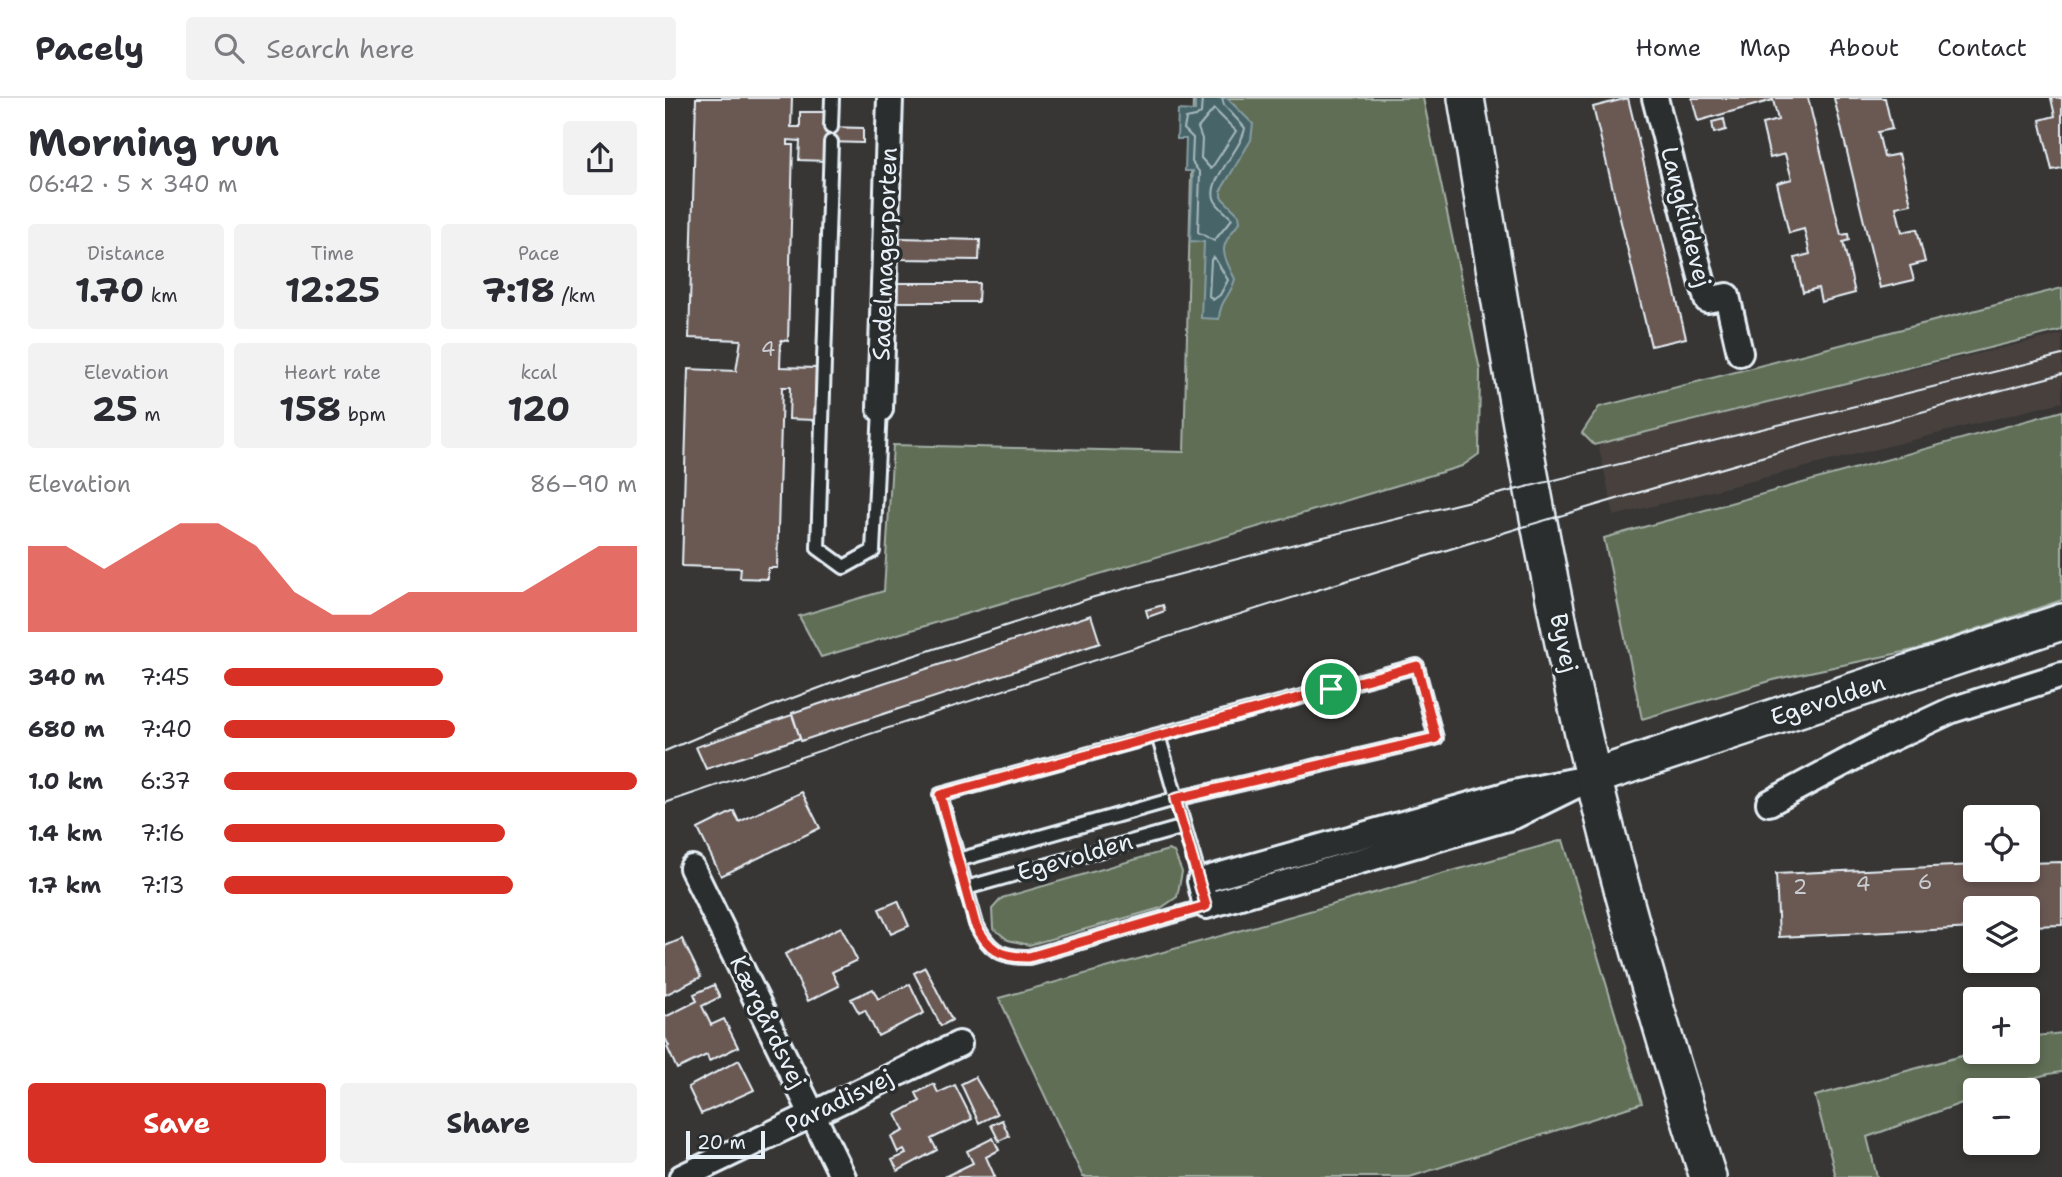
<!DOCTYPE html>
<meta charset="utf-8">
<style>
:root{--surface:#fff;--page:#f2f2f3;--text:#2b2b33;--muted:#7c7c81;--line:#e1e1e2;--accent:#d93025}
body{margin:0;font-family:"Shantell Sans",sans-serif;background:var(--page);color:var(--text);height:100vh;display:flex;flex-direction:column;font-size:26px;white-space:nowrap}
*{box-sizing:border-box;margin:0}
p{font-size:23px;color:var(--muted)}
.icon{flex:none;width:38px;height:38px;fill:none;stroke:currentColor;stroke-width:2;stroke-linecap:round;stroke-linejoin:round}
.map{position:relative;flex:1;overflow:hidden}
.details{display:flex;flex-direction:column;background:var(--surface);width:665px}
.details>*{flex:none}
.buttons{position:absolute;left:1298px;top:707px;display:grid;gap:14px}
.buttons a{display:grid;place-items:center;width:77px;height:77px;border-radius:7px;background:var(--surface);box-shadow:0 4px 10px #0003;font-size:35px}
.scale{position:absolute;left:21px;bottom:18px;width:79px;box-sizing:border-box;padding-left:7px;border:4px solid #e8f1f8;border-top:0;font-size:19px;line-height:24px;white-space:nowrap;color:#e8f1f8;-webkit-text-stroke:5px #2a2d2e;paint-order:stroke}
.pin{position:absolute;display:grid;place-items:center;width:60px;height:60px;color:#fff;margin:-30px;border:4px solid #fff;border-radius:50%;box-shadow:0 2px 7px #0007}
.round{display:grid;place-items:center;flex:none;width:74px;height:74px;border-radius:7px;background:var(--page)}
.summary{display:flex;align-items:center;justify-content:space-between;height:119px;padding:0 28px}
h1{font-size:38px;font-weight:700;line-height:52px}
.metrics{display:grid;grid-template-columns:repeat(3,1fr);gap:10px;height:119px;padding:7px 28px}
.metrics div{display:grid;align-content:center;border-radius:7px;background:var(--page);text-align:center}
.metrics b{font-size:35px;font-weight:700}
.metrics small{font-size:19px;font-weight:400}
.metrics p{font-size:19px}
.chart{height:196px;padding:14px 28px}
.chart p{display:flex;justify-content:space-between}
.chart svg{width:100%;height:126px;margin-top:7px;fill:var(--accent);opacity:.7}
.action{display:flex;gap:14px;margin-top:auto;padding:14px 28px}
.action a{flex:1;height:80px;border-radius:7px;background:var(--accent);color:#fff;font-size:28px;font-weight:700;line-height:80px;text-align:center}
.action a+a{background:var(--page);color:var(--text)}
ul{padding:0 28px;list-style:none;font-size:23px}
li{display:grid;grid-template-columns:112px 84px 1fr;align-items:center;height:52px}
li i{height:18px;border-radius:9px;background:var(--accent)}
header{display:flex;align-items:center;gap:42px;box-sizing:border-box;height:98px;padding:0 35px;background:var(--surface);border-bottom:2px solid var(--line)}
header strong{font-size:33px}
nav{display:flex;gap:38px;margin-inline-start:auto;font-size:24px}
.search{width:490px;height:63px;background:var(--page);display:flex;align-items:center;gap:18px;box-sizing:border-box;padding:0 24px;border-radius:7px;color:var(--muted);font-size:26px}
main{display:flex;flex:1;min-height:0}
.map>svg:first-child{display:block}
.built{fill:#46403e}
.green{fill:#616e56;stroke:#a4b0a7;stroke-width:2}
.water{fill:#476569;stroke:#879da2;stroke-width:2}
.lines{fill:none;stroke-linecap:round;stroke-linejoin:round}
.shore{stroke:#a8b9bf;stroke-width:2}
.building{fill:#6a5953;stroke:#e8f1f8;stroke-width:2}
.lane-casing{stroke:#e8f1f8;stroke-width:18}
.street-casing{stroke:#e8f1f8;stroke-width:30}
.secondary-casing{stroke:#e8f1f8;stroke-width:40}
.lane{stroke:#2a2d2e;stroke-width:12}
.street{stroke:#2a2d2e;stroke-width:24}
.secondary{stroke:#2a2d2e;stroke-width:35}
.tram{stroke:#e8f1f8;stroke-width:2}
.route-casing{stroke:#fff;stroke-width:14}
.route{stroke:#d93025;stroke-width:9}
.labels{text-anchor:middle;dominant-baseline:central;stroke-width:7;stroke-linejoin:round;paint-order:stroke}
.number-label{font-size:21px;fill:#c8cbcf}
.street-label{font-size:24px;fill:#e8f1f8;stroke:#2a2d2e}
</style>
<header>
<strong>Pacely</strong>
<div class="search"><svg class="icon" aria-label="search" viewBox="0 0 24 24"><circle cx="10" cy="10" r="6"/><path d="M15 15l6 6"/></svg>Search here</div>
<nav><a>Home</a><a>Map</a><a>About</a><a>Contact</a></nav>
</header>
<main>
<section class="details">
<div class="summary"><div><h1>Morning run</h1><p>06:42 · 5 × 340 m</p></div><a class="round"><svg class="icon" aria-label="share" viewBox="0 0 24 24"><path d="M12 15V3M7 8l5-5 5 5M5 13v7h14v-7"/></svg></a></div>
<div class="metrics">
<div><p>Distance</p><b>1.70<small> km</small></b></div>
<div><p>Time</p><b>12:25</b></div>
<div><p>Pace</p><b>7:18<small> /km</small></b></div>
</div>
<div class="metrics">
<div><p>Elevation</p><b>25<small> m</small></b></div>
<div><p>Heart rate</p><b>158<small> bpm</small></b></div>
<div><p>kcal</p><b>120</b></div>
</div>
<div class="chart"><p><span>Elevation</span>86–90 m</p>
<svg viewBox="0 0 160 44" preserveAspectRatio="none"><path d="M0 44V14L10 14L20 22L30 14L40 6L50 6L60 14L70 30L80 38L90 38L100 30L110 30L120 30L130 30L140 22L150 14L160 14V44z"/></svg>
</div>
<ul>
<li><b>340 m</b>7:45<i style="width:53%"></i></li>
<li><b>680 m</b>7:40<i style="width:56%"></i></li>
<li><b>1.0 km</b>6:37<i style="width:100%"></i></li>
<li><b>1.4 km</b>7:16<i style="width:68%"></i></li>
<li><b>1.7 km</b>7:13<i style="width:70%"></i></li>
</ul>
<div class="action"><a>Save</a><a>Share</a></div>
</section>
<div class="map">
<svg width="1397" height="1079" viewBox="0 0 1397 1079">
<rect width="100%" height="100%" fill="#373635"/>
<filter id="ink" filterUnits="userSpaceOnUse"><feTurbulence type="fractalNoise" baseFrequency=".0143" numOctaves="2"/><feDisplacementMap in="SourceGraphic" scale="14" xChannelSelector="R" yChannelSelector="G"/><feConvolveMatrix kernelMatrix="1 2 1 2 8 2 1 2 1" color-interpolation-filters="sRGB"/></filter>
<g filter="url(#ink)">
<!-- built -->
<path class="built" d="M1397,236v68l-448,114 -16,-73z"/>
<!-- green -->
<path class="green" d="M528,0h230l57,272 -1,84 -17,12 -641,191 -22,-41 85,-25 9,-146 291,7z
M1397,190v42l-468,115 -12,-12 17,-26z
M1397,313v189l-144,49 -141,30 -135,40 -38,-181z
M898,742l79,263 -232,74h-327l-84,-179z
M503,752l6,2 8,20 -5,25 -16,11 -132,37 -21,-5 -15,-12 -1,-19 10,-11z
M1397,935v39c-31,3 -55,18 -86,18v8l-109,39 10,40h-41l-21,-81 161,-44h52v-15z"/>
<!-- water -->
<path class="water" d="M530,0h32l26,26 -2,16 -30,50v7l18,18 1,7c-21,26 -20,27 -5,57 -5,19 -15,20 -16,40l-18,-1 3,-76 -14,-1 3,-70h-8l1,-32h-9l1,-29 17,1z"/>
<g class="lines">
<!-- shore -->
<path class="shore" d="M537,0l-1,15 -5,4 -10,2 -2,10 9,9 -1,24 8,11 -2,59 16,9 18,-22c-5,-6 -16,-13 -18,-21 -6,-19 28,-49 31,-70l-21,-23 -2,-7
M549,11l22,22 -25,38 -10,-11 1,-19 -4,-11z
M549,159l14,23 -8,15 -7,5 -4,-4 2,-36z"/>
</g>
<!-- building -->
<path class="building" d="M31,0h96l-1,29h9v-15h27v15l36,1v15l-36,-1 -1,19 -27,-1 1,-19 -12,-1v5h5l-5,196 -7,-1 -1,27 36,1 -1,52 -26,-1 1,-32h-8l-5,181h-9v11l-28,-1 1,-10 -59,-2 6,-197 48,2 5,-31 -52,-2z
M963,0l58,240 -35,8 -58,-239z
M1027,0h116l33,137 7,-1 1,6 -6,2 12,51 -34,9 -3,-14 -15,4 -8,-34 15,-4 -6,-25 -15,4 -12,-50 15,-4 -7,-25 -15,4 -8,-34 16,-4 -5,-20 -75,21z
M1169,0h51l7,31 -14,3 6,25 15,-3 12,50 -15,3 6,25 15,-3 8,33 -15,4 4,14 -34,8z
M1386,0h11v70l-10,2 -12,-50 15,-4z
M1059,21l2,11 -12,3 -2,-11z
M235,140l80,2 -1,20 -79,-1z
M233,185h81l-1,19h-81z
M498,507l2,6 -17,6 -2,-7z
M426,517l9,28 -299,98 -9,-28z
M127,617l8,23 -94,31 -10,-22z
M137,694l18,36 -99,48 -23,-47 36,-18 5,11z
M1397,764v63l-34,1v-18h-52v20l-197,9 -3,-63 200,-9v5h52v-7z
M233,803l11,25 -18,8 -12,-25z
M176,829l16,33 -25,12 7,14 -31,15 -23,-47z
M17,841l19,38 -36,18v-49z
M260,869l27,53 -11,6 -27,-53z
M245,886l14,29 -46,23 -13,-26 -6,3 -8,-14 22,-10 5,10z
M49,887l6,12 -18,9 9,19 13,-6 14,28 -29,14 -2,-6 -30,14 -10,-22 2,-1 -4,-8v-21l32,-16 -3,-7z
M74,962l15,30 -53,24 -13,-27z
M310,979l22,37 -18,9 -18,-39z
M269,986l4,9 17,-8 17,34 -41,20 6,11 -39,21 -6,-11 14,-6 -2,-4 -6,3 -7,-16 13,-6 -8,-17 24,-13 -4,-8z
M337,1022l7,16 -10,5 -8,-16z
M328,1040l6,12 -13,7 9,20h-51l29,-14 -6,-12z"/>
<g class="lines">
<defs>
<path id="lane" d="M166,29l1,-29
M166,44l-13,406 26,19 29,-16 7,-142
M293,762l217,-61 261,-61 -19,-72 -259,69
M535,783l-42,-146 -218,60 36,129c12,25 24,34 53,33l177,-51
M301,790l218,-61"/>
<path id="street" d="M990,0l52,202 20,-4 13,57
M215,311l10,-311
M928,679l-79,39 -308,90 -6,-25 309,-87z
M1104,705l110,-59 73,-34 110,-35
M27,770l151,309
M17,1079l277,-133"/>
<path id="secondary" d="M801,0c38,227 73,455 127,678 33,135 72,268 115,401
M928,679l469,-155"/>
</defs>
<!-- lane casing -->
<use href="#lane" class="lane-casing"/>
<!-- street casing -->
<use href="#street" class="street-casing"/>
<!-- secondary casing -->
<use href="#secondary" class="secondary-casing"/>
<!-- lane -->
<use href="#lane" class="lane"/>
<!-- street -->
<use href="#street" class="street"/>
<!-- secondary -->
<use href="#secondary" class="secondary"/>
<!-- tram -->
<path class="tram" d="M0,653l109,-46 80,-30 240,-78 189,-50 779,-192
M0,705c461,-157 926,-304 1397,-429"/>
</g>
</g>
<g class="lines" filter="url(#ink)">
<defs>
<path id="route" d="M752,568l19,72 -261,61 31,107 -177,51c-29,1 -41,-8 -54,-33l-35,-129z"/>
</defs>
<!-- route casing -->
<use href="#route" class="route-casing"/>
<!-- route -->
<use href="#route" class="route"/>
</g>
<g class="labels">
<!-- number labels -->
<g class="number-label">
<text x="103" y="251">4</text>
<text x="1260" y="784">6</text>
<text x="1198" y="786">4</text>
<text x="1135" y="789">2</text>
</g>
<!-- street labels -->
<g class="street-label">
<text transform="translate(1021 119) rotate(76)">Langkildevej</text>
<text transform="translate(220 156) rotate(-88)">Sadelmagerporten</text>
<text transform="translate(899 545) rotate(78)">Byvej</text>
<text transform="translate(1163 602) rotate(-18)">Egevolden</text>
<text transform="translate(410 759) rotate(-16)">Egevolden</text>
<text transform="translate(103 924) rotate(64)">Kærgårdsvej</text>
<text transform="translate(174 1003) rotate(-26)">Paradisvej</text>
</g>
</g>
</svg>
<div class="buttons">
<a><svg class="icon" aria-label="locate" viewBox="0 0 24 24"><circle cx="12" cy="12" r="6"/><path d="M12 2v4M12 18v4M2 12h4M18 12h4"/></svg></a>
<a><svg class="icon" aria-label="layers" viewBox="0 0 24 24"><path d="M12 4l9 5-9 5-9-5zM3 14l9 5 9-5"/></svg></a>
<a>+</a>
<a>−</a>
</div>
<div class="scale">20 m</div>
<div class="pin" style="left:666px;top:591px;background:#1e9e55"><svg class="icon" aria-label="arrive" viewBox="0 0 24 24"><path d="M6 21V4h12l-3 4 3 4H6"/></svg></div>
</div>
</main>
